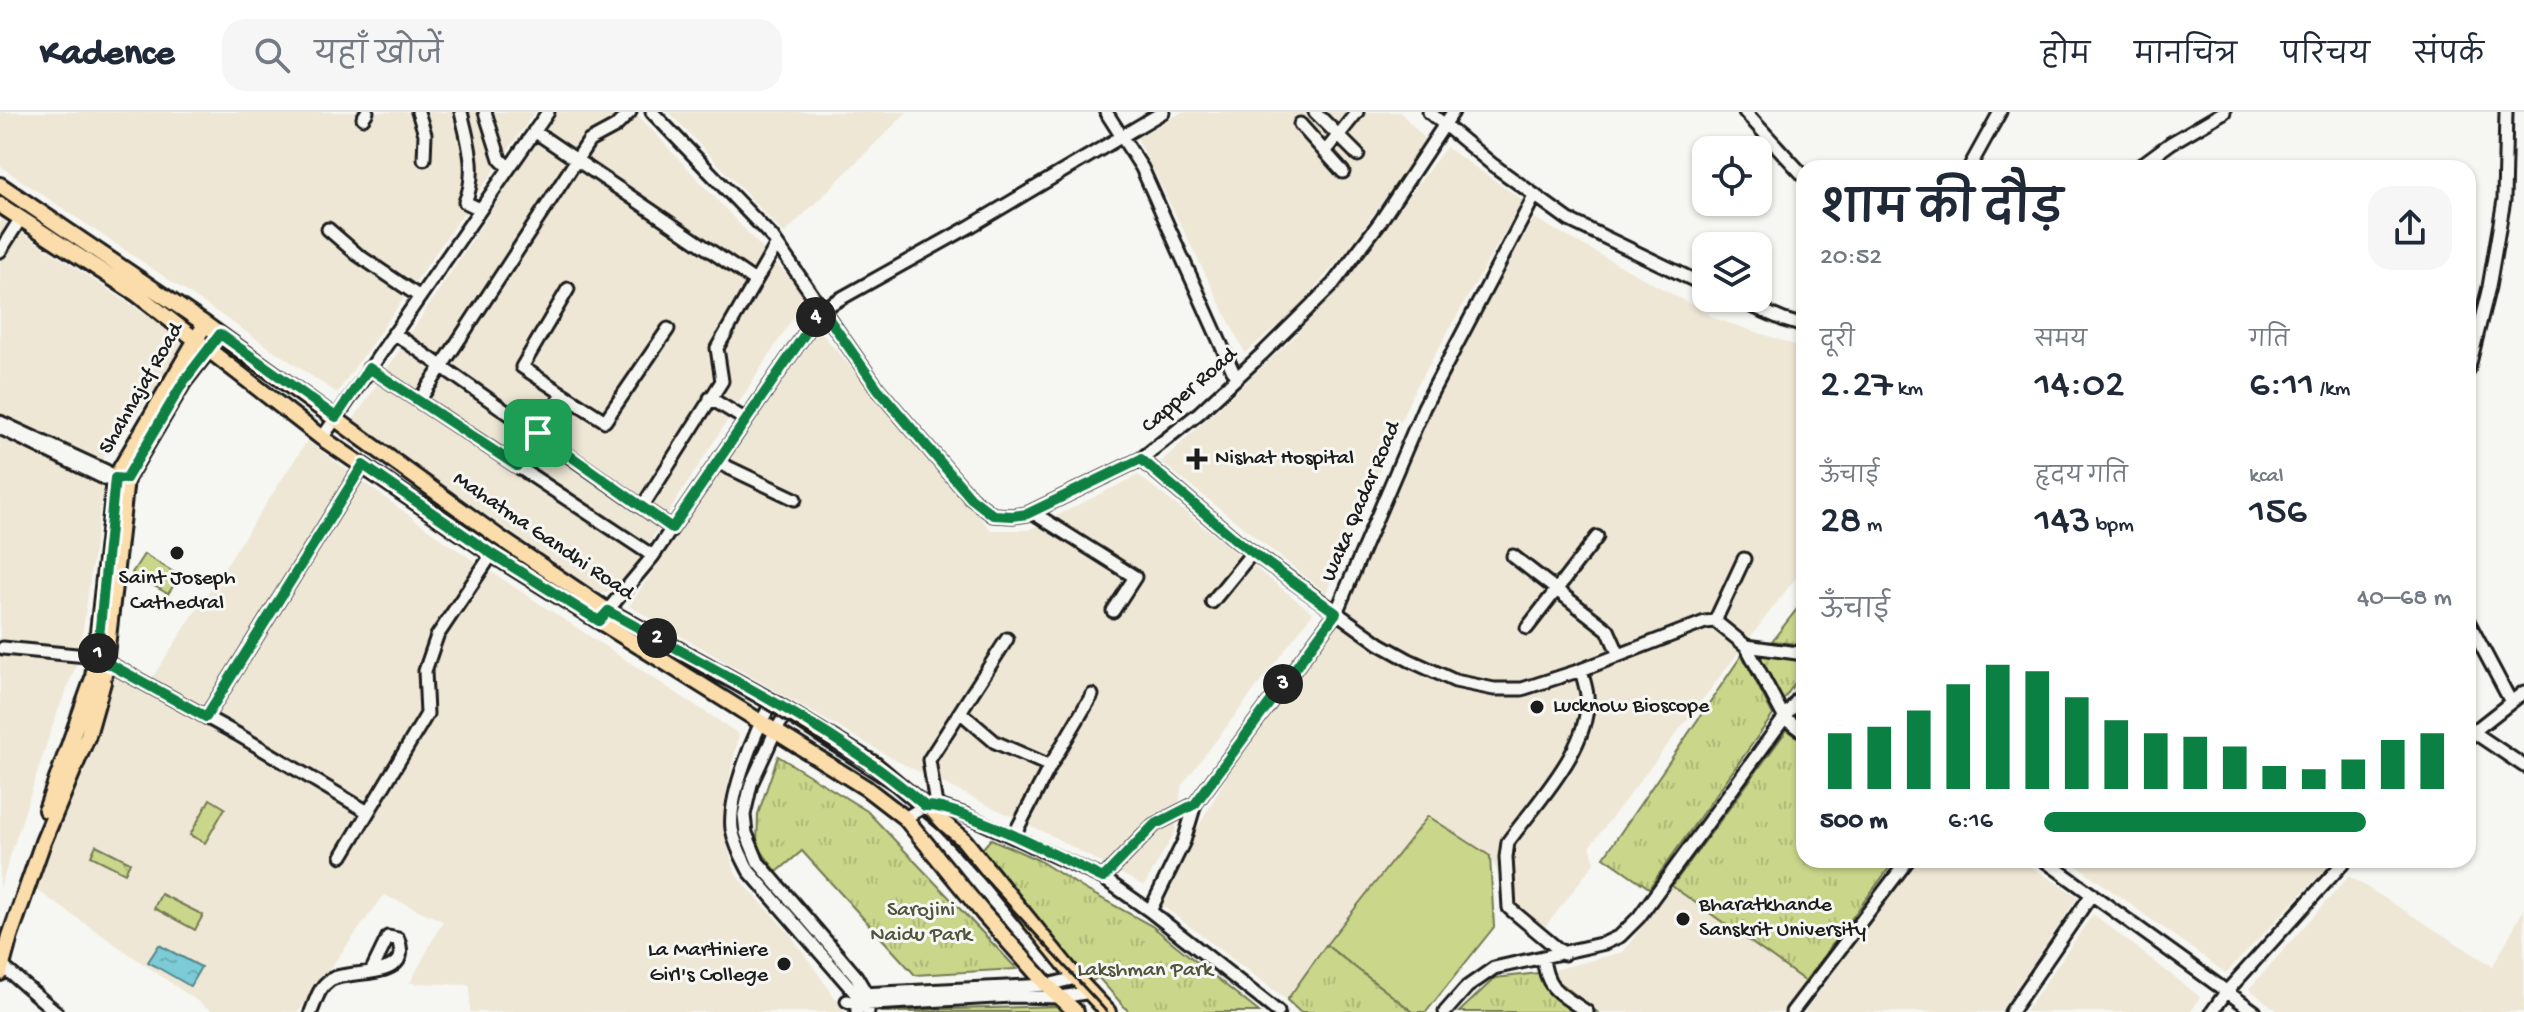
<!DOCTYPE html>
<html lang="hi">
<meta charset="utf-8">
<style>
:root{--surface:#fff;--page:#f6f6f7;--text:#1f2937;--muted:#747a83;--line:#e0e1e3;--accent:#0b8043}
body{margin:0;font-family:"Gochi Hand","Playpen Sans Deva",sans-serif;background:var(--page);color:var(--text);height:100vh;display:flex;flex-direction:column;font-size:30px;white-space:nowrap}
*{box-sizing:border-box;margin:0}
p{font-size:26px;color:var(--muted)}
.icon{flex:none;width:44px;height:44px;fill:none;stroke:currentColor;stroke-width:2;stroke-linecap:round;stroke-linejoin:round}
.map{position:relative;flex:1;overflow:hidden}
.drawer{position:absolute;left:1796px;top:48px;width:680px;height:708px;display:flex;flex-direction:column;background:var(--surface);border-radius:24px;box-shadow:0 2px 6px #0004}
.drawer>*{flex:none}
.controls{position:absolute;left:1692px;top:24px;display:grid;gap:16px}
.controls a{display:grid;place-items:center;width:80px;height:80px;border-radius:16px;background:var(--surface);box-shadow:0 2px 6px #0004;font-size:40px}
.pin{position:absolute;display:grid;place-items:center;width:68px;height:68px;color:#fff;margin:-34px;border-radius:16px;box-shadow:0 4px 12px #0006}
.km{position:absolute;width:40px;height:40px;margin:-20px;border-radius:50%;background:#222;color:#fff;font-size:22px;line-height:40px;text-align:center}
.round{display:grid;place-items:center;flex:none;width:84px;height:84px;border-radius:24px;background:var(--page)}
.head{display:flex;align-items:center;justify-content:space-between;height:136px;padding:0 24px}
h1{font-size:44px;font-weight:600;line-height:60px}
.figures{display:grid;grid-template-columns:repeat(3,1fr);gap:12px;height:136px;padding:8px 24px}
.figures div{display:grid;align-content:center}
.figures b{font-size:40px;font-weight:600}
.figures small{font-size:22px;font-weight:400}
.figures p{font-size:22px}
.chart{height:224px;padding:16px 24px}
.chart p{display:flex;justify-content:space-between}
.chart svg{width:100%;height:144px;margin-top:8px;stroke:var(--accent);stroke-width:6}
ul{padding:0 24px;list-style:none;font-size:26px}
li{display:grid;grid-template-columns:128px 96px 1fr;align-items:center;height:60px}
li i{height:20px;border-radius:10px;background:var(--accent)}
header{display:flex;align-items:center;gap:48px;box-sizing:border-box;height:112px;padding:0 40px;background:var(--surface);border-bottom:2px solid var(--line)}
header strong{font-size:38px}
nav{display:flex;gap:44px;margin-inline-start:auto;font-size:28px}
.search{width:560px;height:72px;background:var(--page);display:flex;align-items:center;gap:20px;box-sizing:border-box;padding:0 28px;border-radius:24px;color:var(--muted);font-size:30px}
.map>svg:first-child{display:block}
.built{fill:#eee7d5}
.green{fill:#cad68a;stroke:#737953;stroke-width:2}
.park{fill:url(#park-tufts);stroke:#737953;stroke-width:2}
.water{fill:url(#water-ripples);stroke:#55858c;stroke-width:2}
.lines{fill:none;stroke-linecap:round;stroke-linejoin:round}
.minor-casing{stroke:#1c1c1c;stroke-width:17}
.major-casing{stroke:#1c1c1c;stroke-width:20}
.minor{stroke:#f6f6f2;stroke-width:11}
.major{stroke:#fbddab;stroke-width:14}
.rail{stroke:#1c1c1c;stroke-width:3}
.route-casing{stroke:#fff;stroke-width:16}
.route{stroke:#0b8043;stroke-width:10}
.poi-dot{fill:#1c1c1c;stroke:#f6f6f2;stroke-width:3}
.labels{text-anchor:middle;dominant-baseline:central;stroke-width:6;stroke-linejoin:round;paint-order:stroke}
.street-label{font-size:22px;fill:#1c1c1c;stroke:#f6f6f2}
.poi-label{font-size:22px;fill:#1c1c1c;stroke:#f6f6f2;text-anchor:start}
.park-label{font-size:22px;fill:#50543d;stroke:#f6f6f2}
</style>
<header>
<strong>Kadence</strong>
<div class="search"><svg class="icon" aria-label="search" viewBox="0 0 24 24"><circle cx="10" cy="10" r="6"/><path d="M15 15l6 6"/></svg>यहाँ खोजें</div>
<nav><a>होम</a><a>मानचित्र</a><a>परिचय</a><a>संपर्क</a></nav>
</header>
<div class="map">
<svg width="2524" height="900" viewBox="0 0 2524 900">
<defs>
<pattern id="park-tufts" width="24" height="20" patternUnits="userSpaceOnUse" patternTransform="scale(2)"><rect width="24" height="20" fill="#cad68a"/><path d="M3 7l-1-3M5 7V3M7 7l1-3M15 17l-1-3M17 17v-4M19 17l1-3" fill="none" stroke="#adb776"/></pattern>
<pattern id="water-ripples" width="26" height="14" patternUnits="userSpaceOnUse" patternTransform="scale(2)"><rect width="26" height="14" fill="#7bcbd7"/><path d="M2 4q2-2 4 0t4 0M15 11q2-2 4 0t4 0" fill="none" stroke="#6aaeb8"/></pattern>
</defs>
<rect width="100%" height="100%" fill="#f6f6f2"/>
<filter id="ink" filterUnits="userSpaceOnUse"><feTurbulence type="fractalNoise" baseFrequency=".0125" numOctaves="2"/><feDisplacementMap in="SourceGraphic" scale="16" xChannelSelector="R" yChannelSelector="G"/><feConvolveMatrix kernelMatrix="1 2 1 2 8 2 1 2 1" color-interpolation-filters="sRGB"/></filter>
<g filter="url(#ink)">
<!-- built -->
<path class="built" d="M0,0h535l-198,281 -337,-227z
M556,0h79l172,184 -186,291 -21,7 -248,-172z
M669,0h238l-123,122z
M1182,0h218l27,29 -82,112 -48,56 -52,44 -108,-215z
M1446,35l77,53 -110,193 -87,200 -165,-131 134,-126 80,-96z
M0,106l189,125 -85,114 -1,29 -24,172 -26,66 -53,164z
M1534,106l183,101 87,29v219l-214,279 5,16 -52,68 -34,-33 -19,-41 -61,-40 -103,129 -39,55 -131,-99 73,-128 105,-147 37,-75 58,-139z
M819,218l172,200h37l110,-55 175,138 -131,172 -7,47 -31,54 -92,-50 -155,-75 -268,-155z
M307,329l143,104 289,189 -14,63 -1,38 12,40 54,59 55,78h-375v-27l-60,-2 33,-62 -59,-26 -86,117h-85l-185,-128 88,-209 184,104 7,-10 -155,-91z
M1918,748h103l57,37 -78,115h-196z
M2069,748h265l-108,113z
M2349,764l144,90 31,-57v103h-245l-30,-23z
M1672,774l133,95 -23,31h-185l-50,-40 76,-20z
M2093,802l107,83 -9,15h-166z"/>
<!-- green -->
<path class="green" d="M144,442l36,22 -12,18 -36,-21z
M210,687l15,9 -20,35 -15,-8z
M1428,704l62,40 4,71 -68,85h-13l-87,-67z
M161,782l42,21 -8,15 -41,-22z
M1059,894l5,6h-183v-1z"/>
<!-- park -->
<path class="park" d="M1804,488v45l-32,-4z
M1765,540l39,7v10l-22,33 -23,-40z
M1742,543l31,60 -124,173 -45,-31z
M1787,618l17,12v118h91l-90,121 -133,-95z
M778,644l89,55 150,158 -102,6 -113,-124 -25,21 -20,-27 1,-31z
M991,727l47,21 48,30 66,36 107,86h-130l-31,-35 -8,6 -108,-134z
M96,733l34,17 -5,11 -34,-17z
M1326,833l87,67h-113l-13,-12z
M1547,860l50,40h-138l36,-34z"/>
<!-- water -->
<path class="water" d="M159,833l42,22 -11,19 -42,-24z"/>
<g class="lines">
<defs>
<path id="minor" d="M418,0l7,22 -1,25
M461,0c7,30 17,60 4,90l15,7
M485,0l15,47 9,9
M652,0l120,125 106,152 93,109 22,17 20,1 14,-2 114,-55 58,-46 63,-59 71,-70 47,-62 73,-110
M1106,0l36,56 94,210
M1315,0l43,43
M1429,0l64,53 76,55 137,66
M1745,0l59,64
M363,6l4,-6
M1300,12l43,48
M534,19l221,150
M1325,40l32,-40
M1969,56l31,-56
M2137,56l34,-25 53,-31
M328,117l30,26 62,42
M0,139l21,-33
M1733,186l51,22 20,6
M394,221l278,195
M369,256l284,188
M2468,259l21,-84 15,-87 2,-88
M563,282l42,27 63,-92
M710,286l36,22
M419,289l170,-260 26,-14 15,-15
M0,310l106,49 9,7 -9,1 -106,-51
M322,326l226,-326
M1141,347l96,82 143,103 29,16 46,21 39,8h28l59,-19 124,-48 10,-1 31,25 38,71 20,15
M717,350l78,37
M517,354l46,-72 -41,-27 46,-78
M642,395l80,-126 -5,-33 60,-104
M1032,400l103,65 -22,34
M1513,444l95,74 11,25
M1212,490l40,-49
M603,504l50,-60 169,-247 147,-82 194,-115
M1715,509l29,-62
M2468,509l43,81
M1527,516l70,-91
M1746,534l58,8
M3,536l94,9 140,77 131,78
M772,590c-17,29 -44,94 -40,127 3,16 10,28 17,42l107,123 1,18
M787,600l-12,20 -24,52 -7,31 2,18 12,29 98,114 10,17 2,19
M960,600l35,30 55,24 42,-71
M206,605l157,-252
M2469,617l55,37
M2468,624l56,-44
M936,693l-7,-45 78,-121
M905,706l20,-12 11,-1 27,9 140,64 47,33 128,101
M1013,725l37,-71
M342,744l85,-142 -2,-43 12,-35 55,-82
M2044,748l211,152
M1103,766l51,-53 41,-21
M1150,799l34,-70 11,-37 141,-191 88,-206 111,-212
M1564,842l-55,-46 -3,-51 2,-15c28,-39 84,-96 79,-147 -1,-8 -4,-17 -6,-25
M1543,845c3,34 18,37 44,55
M0,852l56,48
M861,882l186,-9 29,-7
M847,889l10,4 155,-9 49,1 30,-5
M311,900c5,-12 8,-25 19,-32 18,-12 84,2 68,-41l-10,-2 -17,35
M1445,900l22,-25 27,-19 111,-25 15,-7 19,-19 165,-226
M1792,900l116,-152
M2011,900l81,-118
M2212,900l15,-21 119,-131"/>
<path id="major" d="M0,73l205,139 292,212 111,75 164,91 102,62 89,75 113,139 32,34
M0,93l137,89 185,144 170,116 374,234 39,30 78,95 64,72 29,27
M46,698l47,-132 22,-200 86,-147
M0,861l10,-37 33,-94 45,-107 15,-53 23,-203 58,-98 31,-40"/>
</defs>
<!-- minor casing -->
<use href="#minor" class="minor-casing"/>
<!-- major casing -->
<use href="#major" class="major-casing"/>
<!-- minor -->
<use href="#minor" class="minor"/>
<!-- major -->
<use href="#major" class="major"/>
<!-- rail -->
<path class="rail" d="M632,510l286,185 189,205"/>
</g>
</g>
<g class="lines" filter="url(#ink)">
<defs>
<path id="route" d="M822,197l56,80 93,109 22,17 20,1 14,-2 114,-55 96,82 99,72 -141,191 -41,21 -51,53c-37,-17 -144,-74 -178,-72 -90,-79 -212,-136 -317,-195l-9,10 -107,-67 -129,-89 -157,252 -109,-60 18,-179 11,1 58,-98 36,-47 116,83 33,-49 148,98 21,-33 134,95z"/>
</defs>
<!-- route casing -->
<use href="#route" class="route-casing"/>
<!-- route -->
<use href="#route" class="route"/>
</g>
<!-- markers -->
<g class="poi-dot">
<path d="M1193 335h8v8h8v8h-8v8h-8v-8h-8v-8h8z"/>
<circle cx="177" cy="441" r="8"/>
<circle cx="1537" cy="595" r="8"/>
<circle cx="1683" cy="807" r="8"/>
<circle cx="784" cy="852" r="8"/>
</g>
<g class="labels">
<!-- street labels -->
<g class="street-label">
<text transform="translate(142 277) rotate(-60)">Shahnajaf Road</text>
<text transform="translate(1190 279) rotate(-41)">Capper Road</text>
<text transform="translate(1362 390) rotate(-67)">Waka Qadar Road</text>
<text transform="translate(543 425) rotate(34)">Mahatma Gandhi Road</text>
</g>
<!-- poi labels -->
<g class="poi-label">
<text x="1215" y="347">Nishat Hospital</text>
<text x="177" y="467" text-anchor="middle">Saint Joseph<tspan x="177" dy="25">Cathedral</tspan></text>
<text x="1553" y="595">Lucknow Bioscope</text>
<text x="1699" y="794">Bharatkhande<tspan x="1699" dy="25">Sanskrit University</tspan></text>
<text x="768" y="839" text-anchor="end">La Martiniere<tspan x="768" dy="25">Girl's College</tspan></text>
</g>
<!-- park labels -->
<g class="park-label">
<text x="921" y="799">Sarojini<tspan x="921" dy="25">Naidu Park</tspan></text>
<text x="1145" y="859">Lakshman Park</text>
</g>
</g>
</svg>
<div class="controls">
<a><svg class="icon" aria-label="locate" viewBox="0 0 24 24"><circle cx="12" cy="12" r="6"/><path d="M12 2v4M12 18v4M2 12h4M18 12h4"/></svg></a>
<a><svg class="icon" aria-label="layers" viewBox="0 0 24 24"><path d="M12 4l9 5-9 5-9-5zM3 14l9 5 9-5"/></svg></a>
</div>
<div class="pin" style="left:538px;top:321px;background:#1e9e55"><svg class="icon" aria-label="arrive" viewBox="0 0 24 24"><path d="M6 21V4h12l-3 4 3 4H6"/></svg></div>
<b class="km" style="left:98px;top:541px">1</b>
<b class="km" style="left:657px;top:526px">2</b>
<b class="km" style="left:1283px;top:572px">3</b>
<b class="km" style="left:816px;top:205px">4</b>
<section class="drawer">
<div class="head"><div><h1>शाम की दौड़</h1><p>20:52</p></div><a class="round"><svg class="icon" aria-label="share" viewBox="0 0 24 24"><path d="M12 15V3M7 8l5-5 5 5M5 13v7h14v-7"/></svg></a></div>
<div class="figures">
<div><p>दूरी</p><b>2.27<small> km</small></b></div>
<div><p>समय</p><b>14:02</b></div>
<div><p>गति</p><b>6:11<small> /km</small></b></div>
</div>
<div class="figures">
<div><p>ऊँचाई</p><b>28<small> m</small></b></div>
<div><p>हृदय गति</p><b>143<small> bpm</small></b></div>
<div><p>kcal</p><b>156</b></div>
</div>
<div class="chart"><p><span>ऊँचाई</span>40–68 m</p>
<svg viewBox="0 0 160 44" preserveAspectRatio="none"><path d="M5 44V27M15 44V25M25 44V20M35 44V12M45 44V6M55 44V8M65 44V16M75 44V23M85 44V27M95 44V28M105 44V31M115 44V37M125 44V38M135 44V35M145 44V29M155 44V27"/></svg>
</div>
<ul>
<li><b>500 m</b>6:16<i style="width:79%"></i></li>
</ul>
</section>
</div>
